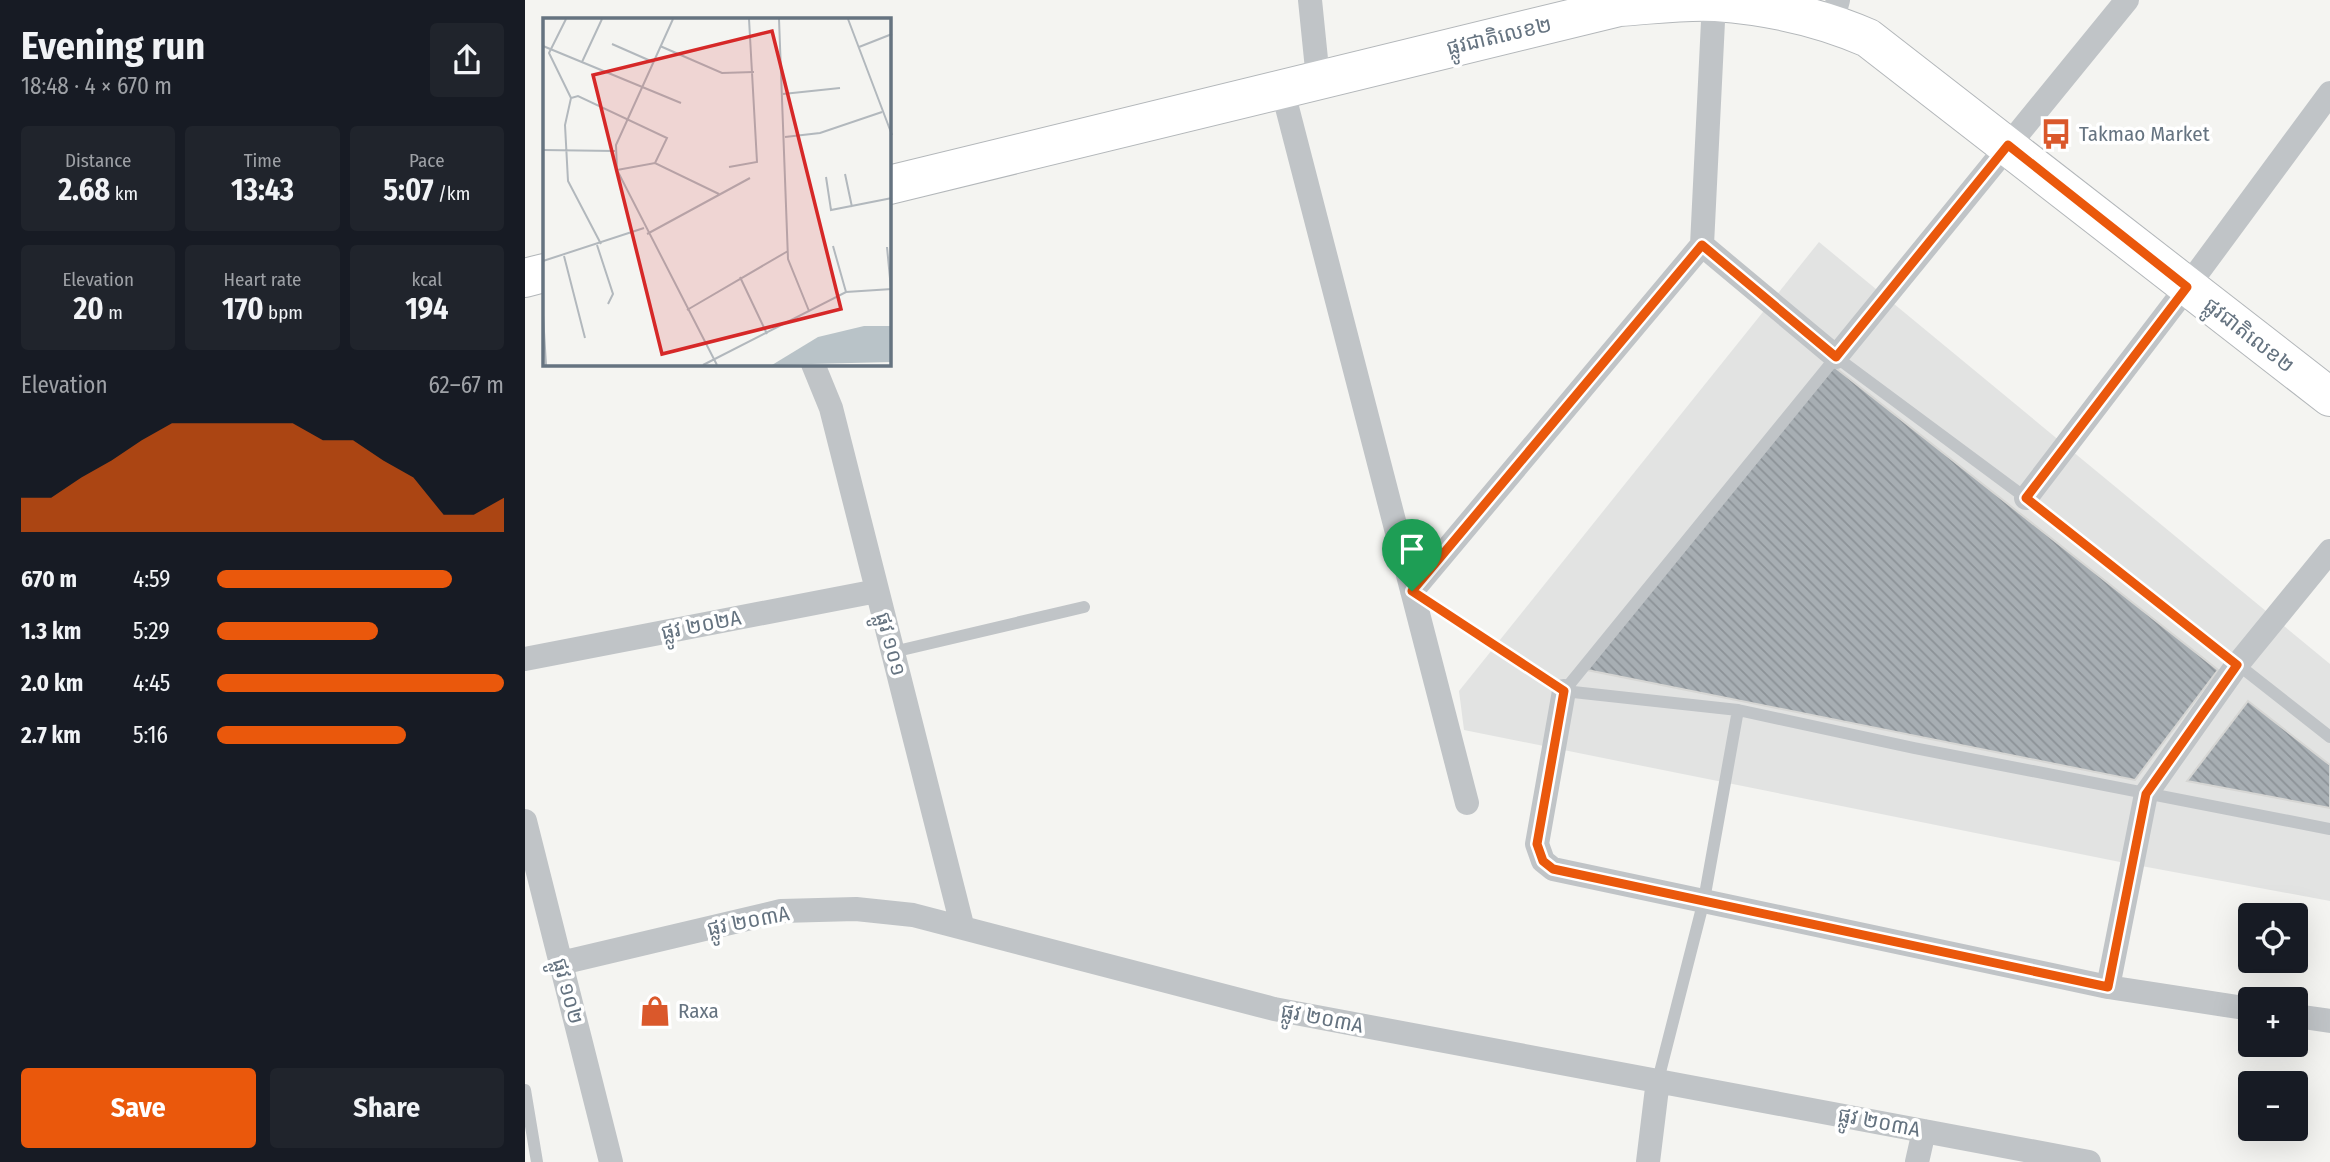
<!DOCTYPE html>
<meta charset="utf-8">
<style>
:root{--surface:#171b24;--page:#20242c;--text:#f1f3f6;--muted:#9ea1a6;--accent:#ea580c}
body{margin:0;font-family:"Fira Sans Condensed","Noto Sans Khmer",sans-serif;background:var(--page);color:var(--text);height:100vh;display:flex;flex-direction:column;font-size:26px;white-space:nowrap}
*{box-sizing:border-box;margin:0}
p{font-size:23px;color:var(--muted)}
.icon{flex:none;width:38px;height:38px;fill:none;stroke:currentColor;stroke-width:2;stroke-linecap:round;stroke-linejoin:round}
.map{position:relative;flex:1;overflow:hidden}
.side{display:flex;flex-direction:column;background:var(--surface);width:525px}
.side>*{flex:none}
.controls{position:absolute;left:1713px;top:903px;display:grid;gap:14px}
.controls a{display:grid;place-items:center;width:70px;height:70px;border-radius:7px;background:var(--surface);box-shadow:0 7px 28px #0002;font-size:35px}
.pin{position:absolute;display:grid;place-items:center;width:60px;height:60px;color:#fff;margin:-72px -30px;border-radius:50% 50% 50% 0;rotate:-45deg;box-shadow:0 0 7px #0007}
.pin .icon{rotate:45deg}
.round{display:grid;place-items:center;flex:none;width:74px;height:74px;border-radius:7px;background:var(--page)}
.overview{display:flex;align-items:center;justify-content:space-between;height:119px;padding:0 21px}
h1{font-size:38px;font-weight:700;line-height:52px}
.metrics{display:grid;grid-template-columns:repeat(3,1fr);gap:10px;height:119px;padding:7px 21px}
.metrics div{display:grid;align-content:center;border-radius:7px;background:var(--page);text-align:center}
.metrics b{font-size:30px;font-weight:700}
.metrics small{font-size:19px;font-weight:400}
.metrics p{font-size:19px}
.chart{height:196px;padding:14px 21px}
.chart p{display:flex;justify-content:space-between}
.chart svg{width:100%;height:126px;margin-top:7px;fill:var(--accent);opacity:.7}
.cta{display:flex;gap:14px;margin-top:auto;padding:14px 21px}
.cta a{flex:1;height:80px;border-radius:7px;background:var(--accent);color:#fff;font-size:28px;font-weight:700;line-height:80px;text-align:center}
.cta a+a{background:var(--page);color:var(--text)}
ul{padding:0 21px;list-style:none;font-size:23px}
li{display:grid;grid-template-columns:112px 84px 1fr;align-items:center;height:52px}
li i{height:18px;border-radius:9px;background:var(--accent)}
main{display:flex;flex:1;min-height:0}
.map>svg:first-child{display:block}
.built{fill:#e2e3e2}
.building{fill:url(#building-back-hatch);stroke:#d6d6d4;stroke-width:2}
.lines{fill:none;stroke-linecap:round;stroke-linejoin:round}
.primary-casing{stroke:#b3b7ba;stroke-width:40}
.lane{stroke:#c0c4c7;stroke-width:12}
.street{stroke:#c0c4c7;stroke-width:24}
.primary{stroke:#fff;stroke-width:38}
.route-casing{stroke:#fff;stroke-width:14}
.route{stroke:#ea580c;stroke-width:9}
.labels{text-anchor:middle;dominant-baseline:central;stroke-width:7;stroke-linejoin:round;paint-order:stroke}
.street-label{font-size:21px;fill:#657380;stroke:#fff}
.poi-label{font-size:21px;fill:#657380;stroke:#fff;text-anchor:start}
.inset-road{fill:none;stroke:#b2b8bd;stroke-width:2}
.view{fill:#d62828;fill-opacity:0.15;stroke:#d62828;stroke-width:3.5}
.inset-edge{fill:none;stroke:#657380;stroke-width:3.5}
</style>
<main>
<section class="side">
<div class="overview"><div><h1>Evening run</h1><p>18:48 · 4 × 670 m</p></div><a class="round"><svg class="icon" aria-label="share" viewBox="0 0 24 24"><path d="M12 15V3M7 8l5-5 5 5M5 13v7h14v-7"/></svg></a></div>
<div class="metrics">
<div><p>Distance</p><b>2.68<small> km</small></b></div>
<div><p>Time</p><b>13:43</b></div>
<div><p>Pace</p><b>5:07<small> /km</small></b></div>
</div>
<div class="metrics">
<div><p>Elevation</p><b>20<small> m</small></b></div>
<div><p>Heart rate</p><b>170<small> bpm</small></b></div>
<div><p>kcal</p><b>194</b></div>
</div>
<div class="chart"><p><span>Elevation</span>62–67 m</p>
<svg viewBox="0 0 160 44" preserveAspectRatio="none"><path d="M0 44V32L10 32L20 25L30 19L40 12L50 6L60 6L70 6L80 6L90 6L100 12L110 12L120 19L130 25L140 38L150 38L160 32V44z"/></svg>
</div>
<ul>
<li><b>670 m</b>4:59<i style="width:82%"></i></li>
<li><b>1.3 km</b>5:29<i style="width:56%"></i></li>
<li><b>2.0 km</b>4:45<i style="width:100%"></i></li>
<li><b>2.7 km</b>5:16<i style="width:66%"></i></li>
</ul>
<div class="cta"><a>Save</a><a>Share</a></div>
</section>
<div class="map">
<svg width="1805" height="1162" viewBox="0 0 1805 1162">
<defs>
<pattern id="building-back-hatch" width="6" height="6" patternUnits="userSpaceOnUse" patternTransform="scale(1.75)"><rect width="6" height="6" fill="#a7aeb3"/><path d="M-1 5l2 2M0 0l6 6M5-1l2 2" fill="none" stroke="#8c9297"/></pattern>
</defs>
<rect width="100%" height="100%" fill="#f4f4f1"/>
<!-- built -->
<path class="built" d="M1294,242l511,422v237l-210,-39 -656,-132 -5,-39z"/>
<!-- building -->
<path class="building" d="M1307,365l386,305 -83,110 -548,-110z
M1723,701l82,64v43l-143,-27z"/>
<g class="lines">
<defs>
<path id="primary" d="M364,185l730,-178c32,-2 66,-7 97,-5 53,4 104,15 152,36l462,359
M0,278l19,-5"/>
</defs>
<!-- primary casing -->
<use href="#primary" class="primary-casing"/>
<!-- lane -->
<path class="lane" d="M890,593l149,98 174,19 176,38 416,81
M368,652l191,-45
M1039,691l272,-334 190,141 304,239
M1133,1080l46,-180 34,-190
M0,1090l12,72"/>
<!-- street -->
<path class="street" d="M785,0l8,79
M1307,22l6,-22
M757,88l185,715
M1177,245l134,112 291,-357
M288,364l18,44 131,517
M1501,498l161,-211 143,-194
M887,591l290,-346 12,-244
M0,659l352,-68
M1039,691l-27,153 6,17 10,8 555,118 143,22
M0,821l86,341
M36,963l220,-52 75,-2 57,6 361,94 815,153
M1583,987l38,-193 91,-129 93,-114
M1771,1016l34,5
M1123,1162l10,-82
M1392,1162l7,-31"/>
<!-- primary -->
<use href="#primary" class="primary"/>
</g>
<g class="lines">
<defs>
<path id="route" d="M1483,145l179,142 -161,211 211,167 -91,129 -38,193 -555,-118 -10,-8 -6,-17 27,-153 -152,-100 290,-346 134,112z"/>
</defs>
<!-- route casing -->
<use href="#route" class="route-casing"/>
<!-- route -->
<use href="#route" class="route"/>
</g>
<!-- icons -->
<defs>
<symbol id="bus-bare" viewBox="-9 -9 18 18"><path d="M-5-6H5V4H4V6H2V4H-2V6H-4V4H-5ZM-3.5-4V0h7V-4ZM-3.5 1.2v1.5H-2V1.2ZM2 1.2v1.5H3.5V1.2Z" fill="#da582b" stroke="#fff" stroke-width="2.5" paint-order="stroke"/></symbol>
<symbol id="shop-bare" viewBox="-9 -9 18 18"><path d="M-5-2.5h2.3a2.7 3.5 0 0 1 5.4 0H5L5.5 6h-11ZM-1.5-2.5h3a1.5 2.3 0 0 0-3 0Z" fill="#da582b" stroke="#fff" stroke-width="2.5" paint-order="stroke"/></symbol>
</defs>
<g fill-rule="evenodd">
<use href="#bus-bare" x="1509" y="112" width="44" height="44"/>
<use href="#shop-bare" x="108" y="989" width="44" height="44"/>
</g>
<g class="labels">
<!-- street labels -->
<g class="street-label">
<text transform="translate(974 36) rotate(-13)">ផ្លូវជាតិលេខ២</text>
<text transform="translate(1724 335) rotate(38)">ផ្លូវជាតិលេខ២</text>
<text transform="translate(176 625) rotate(-11)">ផ្លូវ ២០២A</text>
<text transform="translate(366 644) rotate(75)">ផ្លូវ ១០១</text>
<text transform="translate(223 921) rotate(-11)">ផ្លូវ ២០៣A</text>
<text transform="translate(43 991) rotate(75)">ផ្លូវ ១០២</text>
<text transform="translate(797 1018) rotate(11)">ផ្លូវ ២០៣A</text>
<text transform="translate(1354 1122) rotate(11)">ផ្លូវ ២០៣A</text>
</g>
<!-- poi labels -->
<g class="poi-label">
<text x="1554" y="134">Takmao Market</text>
<text x="153" y="1011">Raxa</text>
</g>
</g>
<!-- overview -->
<g transform="translate(18 18)">
<rect width="348" height="348" fill="#f4f4f1"/>
<path d="M321,308h27v36l-119,3 46,-28z" fill="#b9c3c8"/>
<path class="inset-road" d="M23,1l-17,34 22,45M130,1l-57,126 1,25 100,195M236,1l9,240 21,52M305,1l44,116M69,26l41,18M0,28l138,57M117,28l62,27 32,-1M316,29l33,-13M39,44l20,-43M240,76l57,-6M242,119l35,-4 62,-21M0,132l72,1M186,149l28,-5 -8,-143M74,152l38,-7 64,31M302,156l7,33M283,159l5,33 61,-12M104,216l103,-56M58,226l-33,-63 -3,-56 6,-27 7,-2 89,42 -12,25M54,227l16,49 -5,10M290,228l13,46M344,229l4,42M21,238l21,82M0,243l101,-33M197,259l27,57M144,292l101,-59M0,297l3,50M160,347l143,-73 46,-3"/>
<path class="view" d="M229,13l69,278 -179,45 -69,-279z"/>
<rect width="348" height="348" class="inset-edge"/>
</g>
</svg>
<div class="controls">
<a><svg class="icon" aria-label="locate" viewBox="0 0 24 24"><circle cx="12" cy="12" r="6"/><path d="M12 2v4M12 18v4M2 12h4M18 12h4"/></svg></a>
<a>+</a>
<a>−</a>
</div>
<div class="pin" style="left:887px;top:591px;background:#1e9e55"><svg class="icon" aria-label="arrive" viewBox="0 0 24 24"><path d="M6 21V4h12l-3 4 3 4H6"/></svg></div>
</div>
</main>
